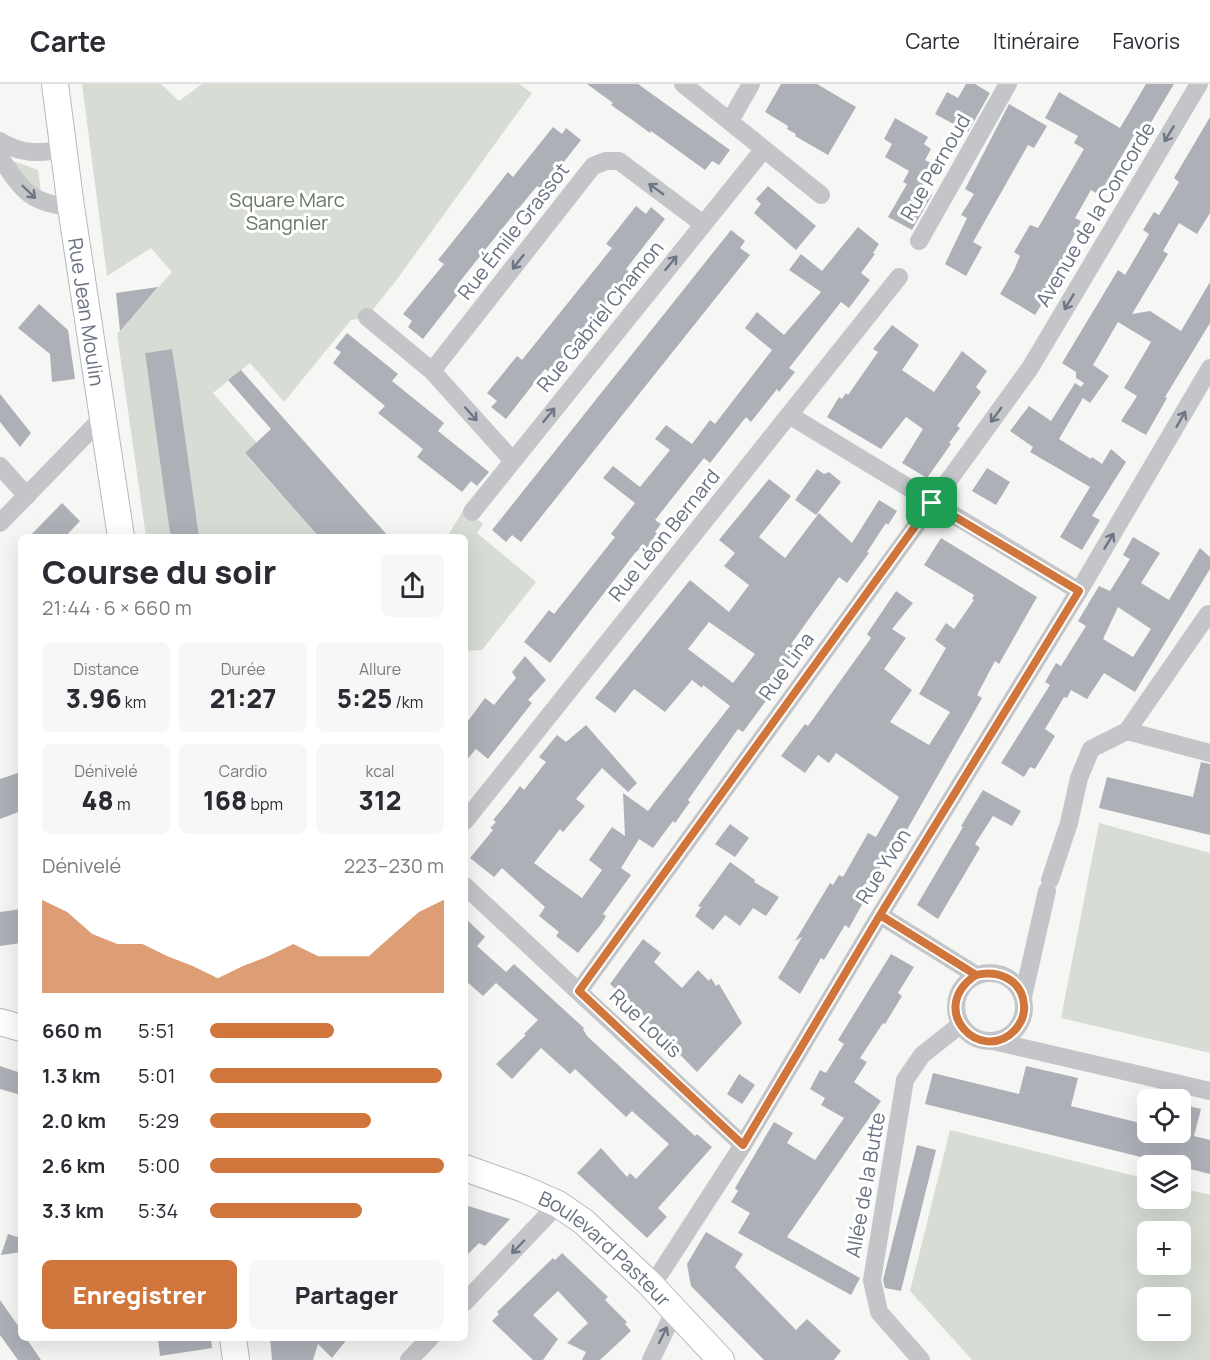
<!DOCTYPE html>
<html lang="fr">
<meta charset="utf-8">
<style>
:root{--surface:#fff;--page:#f7f7f7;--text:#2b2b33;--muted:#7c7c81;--line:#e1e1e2;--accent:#d0753b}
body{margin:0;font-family:Manrope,sans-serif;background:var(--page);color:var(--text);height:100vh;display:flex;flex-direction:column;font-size:22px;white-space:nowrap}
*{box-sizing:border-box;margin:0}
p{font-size:20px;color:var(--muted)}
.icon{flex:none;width:33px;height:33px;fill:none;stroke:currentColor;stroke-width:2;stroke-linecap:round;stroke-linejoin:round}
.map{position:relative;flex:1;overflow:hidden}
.sheet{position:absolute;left:18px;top:450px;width:450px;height:807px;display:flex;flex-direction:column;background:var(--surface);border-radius:9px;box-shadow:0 6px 24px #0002}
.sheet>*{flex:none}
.tools{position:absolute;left:1137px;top:1005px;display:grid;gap:12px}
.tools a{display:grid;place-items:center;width:54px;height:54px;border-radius:9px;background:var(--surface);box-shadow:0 6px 24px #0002;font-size:30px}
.pin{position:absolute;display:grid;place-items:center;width:51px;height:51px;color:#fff;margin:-26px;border-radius:12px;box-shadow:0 3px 9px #0006}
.round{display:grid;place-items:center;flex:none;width:63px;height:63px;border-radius:9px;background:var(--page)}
.head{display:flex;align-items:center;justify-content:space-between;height:102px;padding:0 24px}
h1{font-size:33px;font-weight:800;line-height:45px}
.stats{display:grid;grid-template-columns:repeat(3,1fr);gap:9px;height:102px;padding:6px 24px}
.stats div{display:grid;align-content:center;border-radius:9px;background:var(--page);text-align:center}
.stats b{font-size:26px;font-weight:800}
.stats small{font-size:16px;font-weight:400}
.stats p{font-size:16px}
.chart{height:168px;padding:12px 24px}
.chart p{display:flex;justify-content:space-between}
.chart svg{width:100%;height:108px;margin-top:6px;fill:var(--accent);opacity:.7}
.action{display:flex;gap:12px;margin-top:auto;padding:12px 24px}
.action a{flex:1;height:69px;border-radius:9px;background:var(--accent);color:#fff;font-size:24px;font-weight:800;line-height:69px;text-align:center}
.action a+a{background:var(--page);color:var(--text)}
ul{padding:0 24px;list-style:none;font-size:20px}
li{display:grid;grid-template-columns:96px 72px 1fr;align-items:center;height:45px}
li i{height:15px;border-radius:8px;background:var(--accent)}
header{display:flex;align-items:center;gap:36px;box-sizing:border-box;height:84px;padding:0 30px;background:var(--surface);border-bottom:2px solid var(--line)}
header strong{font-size:28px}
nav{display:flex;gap:33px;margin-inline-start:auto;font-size:21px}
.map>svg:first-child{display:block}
.green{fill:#d7ddd5;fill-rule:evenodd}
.building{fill:#adb1b7;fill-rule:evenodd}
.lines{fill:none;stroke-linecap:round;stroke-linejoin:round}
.secondary-casing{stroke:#b5b8bd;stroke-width:28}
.street{stroke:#c3c5c8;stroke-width:18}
.secondary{stroke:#fff;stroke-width:26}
.oneway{stroke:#6e7685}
.route-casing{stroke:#fff;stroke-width:12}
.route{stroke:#d0753b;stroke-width:8}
.labels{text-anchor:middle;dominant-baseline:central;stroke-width:6;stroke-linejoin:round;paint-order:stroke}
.street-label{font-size:20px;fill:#697281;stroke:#fff}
.park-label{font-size:20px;fill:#687967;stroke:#fff}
</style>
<header>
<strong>Carte</strong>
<nav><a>Carte</a><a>Itinéraire</a><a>Favoris</a></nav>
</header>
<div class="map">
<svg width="1210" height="1276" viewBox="0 0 1210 1276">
<rect width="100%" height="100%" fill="#f6f6f4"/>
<!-- green -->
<path class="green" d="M82,0h79l18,17 23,-17h317l13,9 -137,189 -28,35 -16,3 -67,82 -34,-39 -37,30 44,50 -12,11 74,83h-120l-27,-188 -27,4 26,184h-25l-29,-203 55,-62 -21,-24 -44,28z
M5,74l33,12 3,22 -7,-2z
M464,425l19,15 -6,9 59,49 -54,68 -17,1v-114h-18z
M1099,739l111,30v200l-149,-35z
M950,1046l197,49 1,19h32l1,-10 29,7v165h-238l-62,-69zM1148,1148h32v32h-32zM1148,1214h32v32h-32z"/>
<!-- building -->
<path class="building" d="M587,0h51l92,66 -11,15 -7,-4 -7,9 -54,-39 -1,2 -19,-14 -20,-14 2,-2z
M781,0h36l39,23 -28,48 -33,-19 1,-2 -9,-5 1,-3 -23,-14z
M966,0h9l15,9 -22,39 -33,-18 12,-22 11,6z
M1146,0h28l-33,55 -7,-4 -35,60 -8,-5 -16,28 6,3 -19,39 5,4 -32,51 -35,-21 14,-24 6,-14 -6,-4 16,-27 8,3 46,-79 -10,-6 4,-7 -33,-18 14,-26 61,36z
M1009,20l38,22 -13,22 -6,-3 -55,97 9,5 -16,29 -21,-12 22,-46 -6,-3 13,-21 -9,-5z
M1210,33v96l-13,21 -18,-11 -16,28 5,3 -36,60 18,-3 31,20 29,-49v41l-45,74 2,1 -21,37 -25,-14 16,-25 -13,-8 27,-46 -33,-20 -25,43 16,11 -19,27 -7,-5 -24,41 32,20 1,-2 10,7 9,-15 15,13 -34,54 8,4 -18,30 -22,-13 30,-50 -60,-35 3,-5 -23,-16 19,-25 22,15 24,-38 6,4 3,-4 -8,-5v-6l-14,-9 56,-93 7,5 24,-41 -6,-4 11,-18 5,3 20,-33 -5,-4z
M895,34l33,19 -4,7 7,5 -6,11 9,5 -13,23 11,7 -20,35 -24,-13 19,-33 -4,-2 6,-11 -24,-14 7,-13 -8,-5z
M553,43l9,7 4,-6 15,12 -39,50 -5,-4 -40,49 -40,50 5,4 -39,50 -15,-12 4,-6 -9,-7 41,-50 -6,-4 55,-69 15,-19 5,5z
M768,102l48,40 -20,24 -42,-37 7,-9 -5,-5z
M636,122l10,8 5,-7 14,12 -39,50 4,4 -58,74 -21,26 -6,-4 -39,50 -15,-12 6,-6 -10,-8 30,-37 5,4 90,-112 -6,-4z
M858,143l21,17 -6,9 2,1 -14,19 9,7 -21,28 -8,-6 -52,66 6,4 -16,20 -2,-3 -26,33 -5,-5 -36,46 -6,-5 -49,62 6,4 -6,8 2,1 -10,15 -5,-1 -7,6 -85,110 -26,-21 25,-32 5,4 61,-77 -4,-3 24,-31 -32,-25 10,-12 27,21 30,-37 -15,-11 11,-14 26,19 18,-24 5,4 57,-74 -27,-22 12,-16 27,23 37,-43 -32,-22 12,-16 21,17z
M731,146l14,11 -5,7 10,7 -229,287 -9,-7 -6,7 -14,-12z
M158,203l-18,21 -20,23 -4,-38z
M39,220l29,26 7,49 -23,3 -2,-28 -32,-26z
M892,241l27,20 -17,25 32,22 28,-41 25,20 -11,16 5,5 -24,34 3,2 -11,15 2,1 -24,34 -25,-15 21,-34 -17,-12 -25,32 -54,-32 12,-20 3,2 4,-6 2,2 30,-43 -5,-3z
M347,249l51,41 -6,7 52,42 -6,8 51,41 -12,14 -6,-5 -9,11 -45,-35 6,-8 -45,-36 7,-7 -52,-43 8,-11 -6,-4z
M172,265l6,38 21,150h-28l-2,-11 -24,-173z
M241,286l123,139 25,28h-70l-74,-84 26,-24 -43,-49z
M0,310l31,39 -11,14 -20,-25z
M987,384l23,14 -14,23 -24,-14z
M817,385l7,5 5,-2 12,10 -25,33 -21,-15z
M769,395l22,17 -32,41 26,21 34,-45 33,30 27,-43 18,11 -9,14 -2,-2 -19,29 2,1 -22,30 -8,-6 -48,67 6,4 -20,28 5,3 -39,53 -5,-3 -50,71 2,2 -15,21 -2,-2 -20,27 -14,-9 -18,29 10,7 -28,39 3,2 -4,7 -24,30 -22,-17 3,-4 -20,-16 6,-9 -43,-39 -8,9 -24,-19 23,-28 -3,-2 6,-6 -3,-2 15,-18 12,-16 4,4 22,-28 -7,-5 18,-22 9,7 20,-17 51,58 -9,9 -26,-24 -26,31 9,7 -22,26 -3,-3 -26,34 48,35 20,-28 -13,-10 23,-33 13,9 -2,-43 25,18 82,-105 -27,-21 -1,3 -10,-8 -27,32 -31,-23 -19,24 -20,-15 95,-118 39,32 20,-27 -25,-19 11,-13 -16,-13zM709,538l46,32 -22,29 -45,-34z
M62,419l18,18 -15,16h-36z
M1133,453l27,16 -19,30 28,17 31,-52 10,9v12l-75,123 -31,-19 -17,26 -16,-9 -4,8 -3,-1 -19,32 10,7 -20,33 -5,-2 -6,10 -23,-14 49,-78 -5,-3 11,-19 5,3 25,-40 -8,-5 21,-35 11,5 20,-32 -7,-4zM1118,523l33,22 -18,28 -30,-18z
M941,454l96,59 -38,67 -4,-3 -18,34 5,3 -78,137 -4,-2 -22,38 2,1 -31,56 -4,-3 -21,35 -3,-2 -21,36 -22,-16 24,-41 -7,4 35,-58 3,2 6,-10 4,2 25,-44 8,4 23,-40 -63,-44 -7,10 -11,-8 -13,18 -24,-17 24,-32 3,2 63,-88 -4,-4 29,-43 17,12 -21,26 14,9 -22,31 28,21 -22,32 39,23 21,-33 -31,-18 27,-46 -11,-8 11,-17 8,6 20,-29 -2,-1 2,-4 -50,-30z
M525,572l21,24 -18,20 4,3 -44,56 -12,-10 -11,13v-37l20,-27 9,7 22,-27 -4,-6z
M1201,678l9,2v71l-111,-27 8,-31 86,20z
M21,688v39l-21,8v-40z
M983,706l38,21 -9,15 -19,-10 -18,28 5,4 -42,71 -21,-14 46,-78 -2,-1z
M730,740l19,14 -14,19 -20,-13z
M730,778l25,18 -1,2 25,15 -13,19 -13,-8 -13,18 -15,-11 -12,15 -18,-14 6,-9 -3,-1z
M21,825v34l-21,3v-34z
M465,834l20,19 -8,9 29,26 8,-8 70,64 -1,1 4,7 108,100 2,-2 15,13 -54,61 9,9 -20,21 -70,-65 24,-25 26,29 3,-4 6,6 33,-35 -37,-33 -6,6 -51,-48 -5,5 -29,-26 -29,31 -16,-15 30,-29 -2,-1 14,-14 -42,-37 5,-5 -18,18 -18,-16z
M643,855l18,14 -7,9 28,26 16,-18 11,11 2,-3 5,8 3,-2 23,39 -45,49 -50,-51 2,-1 -39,-36z
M891,870l23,13 -16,26 4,3 -17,28 -2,-1 -23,35 7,4 -13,20 27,19 -94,136 73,41 -9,17 -113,-62 12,-20 -19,-11 7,-11 -3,-3 39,-66 19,11 -6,10 28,17 29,-42 -23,-13 4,-7 -15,-9 10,-19 6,3 18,-29 -6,-4z
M0,982l21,7v22l-21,-6z
M1026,982l52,12 -7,28 77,19v7h32v-28l21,5 -7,27 16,4v34l-285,-70 8,-31 86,21z
M739,990l16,11 -13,19 -15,-10z
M917,1061l19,5 -35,141 -16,-3 -2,-8z
M465,1121l45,14 -25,27 -6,-3 -14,14z
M706,1148l37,22 -8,13 61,63 11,-11 34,32 -7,9h-70l-73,-74 -4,-22z
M8,1150l13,4v14l-20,3z
M562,1169l46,44 -3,3 22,22 -2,2 6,7 -31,29h-18l4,-8 -19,-9 21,-20 -30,-32 -25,24 25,24 -15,21h-10l-41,-39 7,-7 -2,-2 56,-54 2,2z
M0,1216l21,30v8h5l15,22h-23l-18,-25z
M158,1254h53l1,10 -52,8z
M270,1254h78l-16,20 -14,-14 -5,16h-41z"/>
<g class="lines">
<defs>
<g id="secondary">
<path id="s1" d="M55,0l16,123 50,330"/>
<path d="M0,938l21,6"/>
<path id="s2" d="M465,1084l59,21 34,15 26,18 65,61 72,77"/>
<path d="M233,1254l3,22"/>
</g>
</defs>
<!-- secondary casing -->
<use href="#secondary" class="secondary-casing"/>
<!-- street -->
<path class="street" d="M683,0l138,111
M730,37l21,-37
M0,57c20,13 40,13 63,8
M0,73c22,33 29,46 71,50
M919,157l89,-157
M367,233l65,54 81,90
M432,287l161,-205 13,-5h13l84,63
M789,331l290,176
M0,382l27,30
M472,428l292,-363
M0,439l103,-106
M1127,647l83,22
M465,737l434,-544
M1050,796l19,-57 10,-45 12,-29 36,-18 81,-117 2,2
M465,802l278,259
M880,831l96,60
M956 923a34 34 0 1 1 68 0a34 34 0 1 1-68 0Z
M579,907l451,-623 169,-284
M1023,913l24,-106
M993,957l217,50
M649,1199l12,-11 82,-127 137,-230 199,-324 131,-223
M465,1218l93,-98
M409,1276l21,-22
M651,1276l24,-50
M921,1276l-42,-48 -7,-32 33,-200 17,-25 38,-30"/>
<!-- secondary -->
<use href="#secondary" class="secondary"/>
</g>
<!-- one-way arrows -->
<defs><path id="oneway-shaft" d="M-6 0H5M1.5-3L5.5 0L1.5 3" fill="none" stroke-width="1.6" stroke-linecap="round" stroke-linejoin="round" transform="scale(1.5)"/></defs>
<g class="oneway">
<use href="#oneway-shaft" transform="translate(1169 50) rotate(121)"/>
<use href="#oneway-shaft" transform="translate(656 105) rotate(-144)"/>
<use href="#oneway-shaft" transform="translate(29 108) rotate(44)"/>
<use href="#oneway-shaft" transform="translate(518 178) rotate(128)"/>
<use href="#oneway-shaft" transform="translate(671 179) rotate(-51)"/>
<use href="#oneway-shaft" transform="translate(1069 218) rotate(121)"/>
<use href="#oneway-shaft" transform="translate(471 330) rotate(48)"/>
<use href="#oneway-shaft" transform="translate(549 331) rotate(-51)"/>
<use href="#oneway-shaft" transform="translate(996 331) rotate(126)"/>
<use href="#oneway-shaft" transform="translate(1181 335) rotate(-60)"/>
<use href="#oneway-shaft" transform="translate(1109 457) rotate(-59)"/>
<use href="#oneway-shaft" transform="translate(518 1163) rotate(134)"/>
<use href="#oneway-shaft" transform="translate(663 1251) rotate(-64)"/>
</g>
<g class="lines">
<defs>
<path id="route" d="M932,419l147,88 -199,324 96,60c22,-5 46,4 48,30 1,9 -3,18 -9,25 -34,36 -90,-21 -39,-55l-96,-60 -137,230 -164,-154 353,-488"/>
</defs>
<!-- route casing -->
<use href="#route" class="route-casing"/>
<!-- route -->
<use href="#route" class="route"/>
</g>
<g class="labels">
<!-- street labels -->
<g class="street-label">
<text transform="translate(935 83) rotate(-60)">Rue Pernoud</text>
<text transform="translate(1095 130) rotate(-59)">Avenue de la Concorde</text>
<text transform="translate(513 147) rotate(-52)">Rue Émile Grassot</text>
<text stroke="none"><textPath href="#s1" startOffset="230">Rue Jean Moulin</textPath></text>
<text transform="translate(600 232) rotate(-51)">Rue Gabriel Chamon</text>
<text transform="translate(664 451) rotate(-51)">Rue Léon Bernard</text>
<text transform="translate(786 582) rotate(-54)">Rue Lina</text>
<text transform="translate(883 782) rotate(-58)">Rue Yvon</text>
<text transform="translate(646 939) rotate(43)">Rue Louis</text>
<text transform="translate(865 1101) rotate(-80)">Allée de la Butte</text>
<text stroke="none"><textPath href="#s2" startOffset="164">Boulevard Pasteur</textPath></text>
</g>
<!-- park labels -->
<g class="park-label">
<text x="287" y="115">Square Marc<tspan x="287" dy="23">Sangnier</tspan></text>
</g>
</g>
</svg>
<div class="tools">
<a><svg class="icon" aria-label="locate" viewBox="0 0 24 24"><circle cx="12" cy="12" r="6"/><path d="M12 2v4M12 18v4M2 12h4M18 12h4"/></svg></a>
<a><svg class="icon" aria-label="layers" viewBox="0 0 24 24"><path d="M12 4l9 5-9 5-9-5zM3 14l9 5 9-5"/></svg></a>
<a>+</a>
<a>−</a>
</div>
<div class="pin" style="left:932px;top:419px;background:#1e9e55"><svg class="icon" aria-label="arrive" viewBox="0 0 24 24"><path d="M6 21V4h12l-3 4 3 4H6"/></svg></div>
<section class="sheet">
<div class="head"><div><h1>Course du soir</h1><p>21:44 · 6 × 660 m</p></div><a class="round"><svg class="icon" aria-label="share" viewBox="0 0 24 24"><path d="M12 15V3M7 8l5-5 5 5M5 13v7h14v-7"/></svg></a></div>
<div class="stats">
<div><p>Distance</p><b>3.96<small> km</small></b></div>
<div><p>Durée</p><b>21:27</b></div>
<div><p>Allure</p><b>5:25<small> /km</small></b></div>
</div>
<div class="stats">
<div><p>Dénivelé</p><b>48<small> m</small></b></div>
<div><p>Cardio</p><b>168<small> bpm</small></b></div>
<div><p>kcal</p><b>312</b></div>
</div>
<div class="chart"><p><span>Dénivelé</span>223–230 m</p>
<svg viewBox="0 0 160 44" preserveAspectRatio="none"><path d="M0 44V6L10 11L20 20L30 24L40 24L50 29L60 33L70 38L80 33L90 29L100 24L110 29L120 29L130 29L140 20L150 11L160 6V44z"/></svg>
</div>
<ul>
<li><b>660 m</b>5:51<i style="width:53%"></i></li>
<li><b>1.3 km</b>5:01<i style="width:99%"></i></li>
<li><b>2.0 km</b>5:29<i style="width:69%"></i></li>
<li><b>2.6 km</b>5:00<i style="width:100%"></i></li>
<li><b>3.3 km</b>5:34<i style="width:65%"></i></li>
</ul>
<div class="action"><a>Enregistrer</a><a>Partager</a></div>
</section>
</div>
